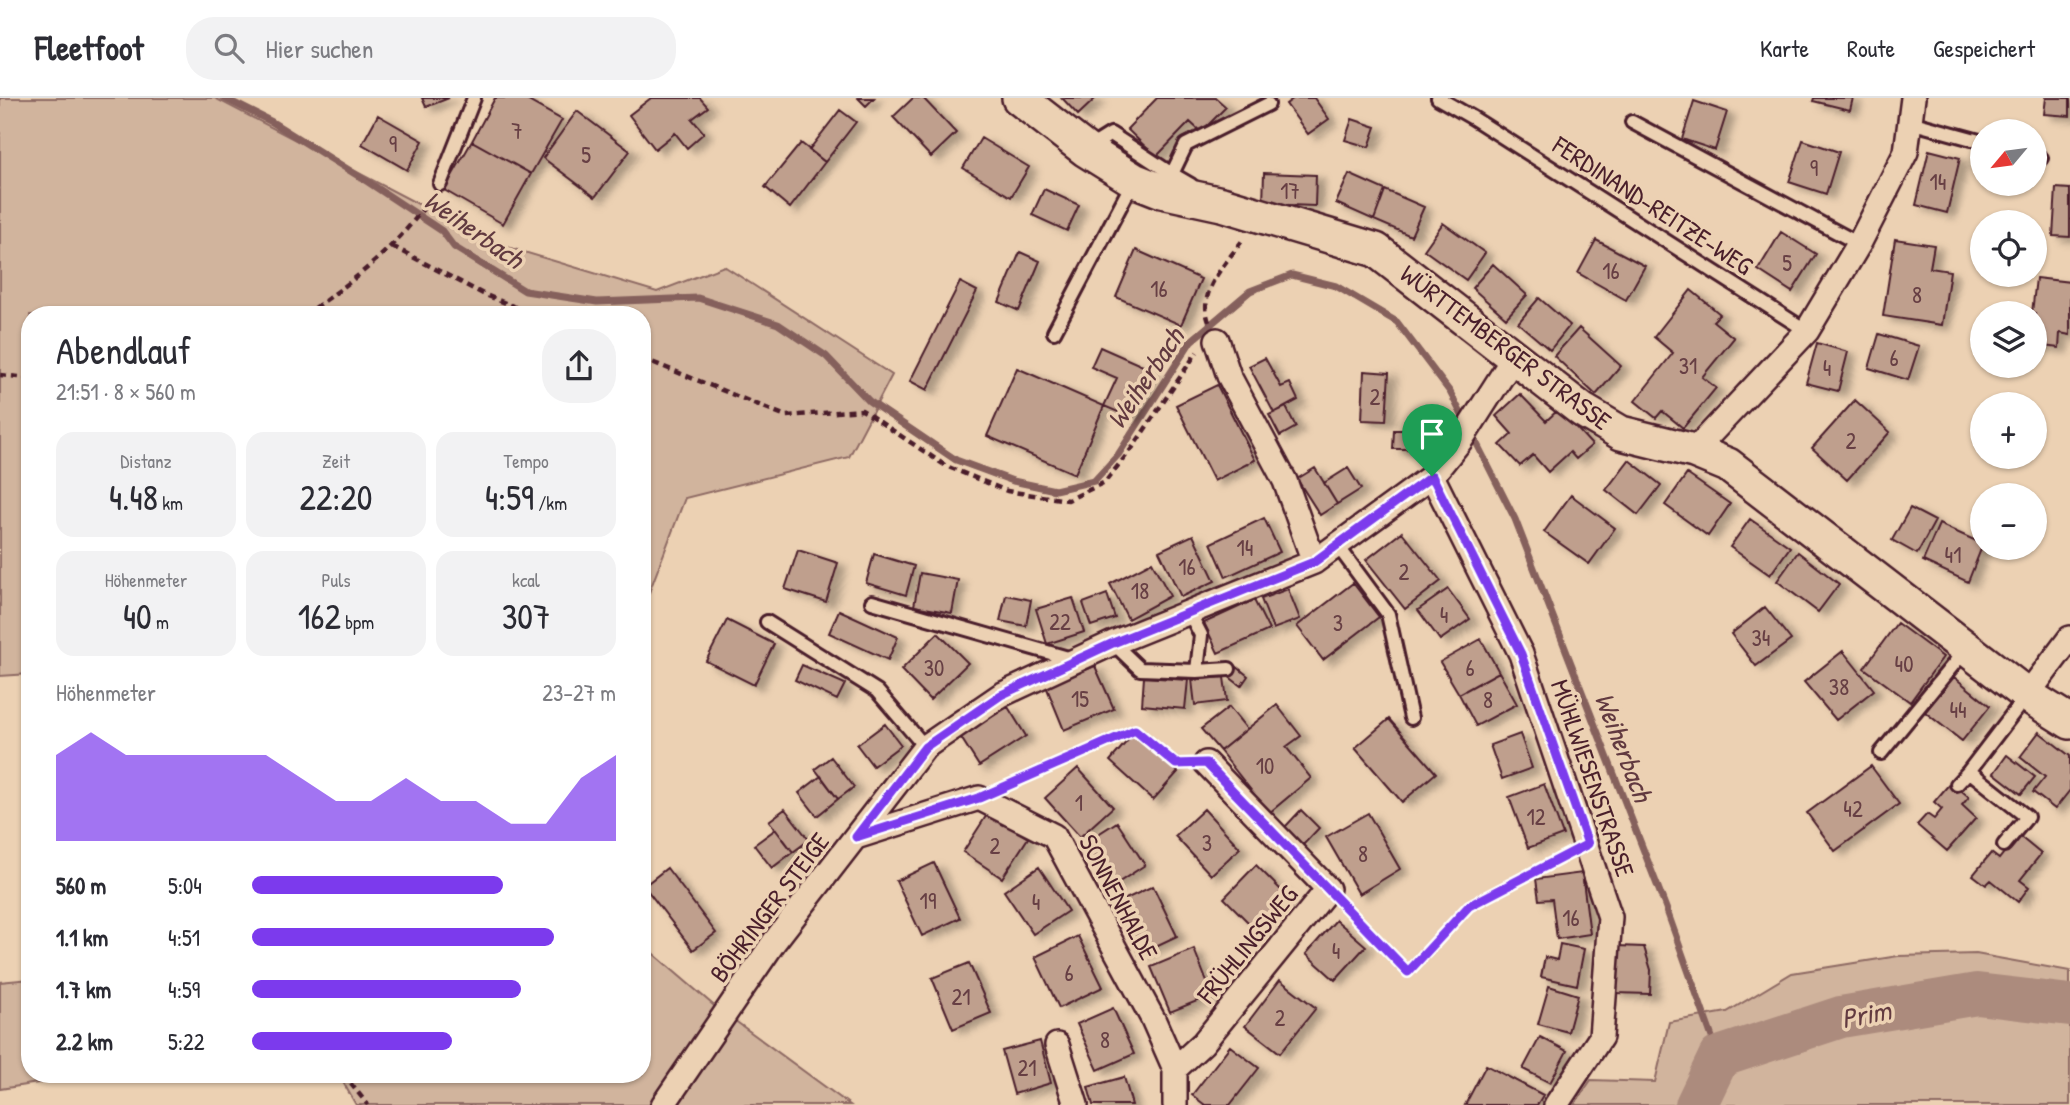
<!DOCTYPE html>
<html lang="de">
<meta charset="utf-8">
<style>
:root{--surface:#fff;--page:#f2f2f3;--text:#2b2b33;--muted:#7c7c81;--line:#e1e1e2;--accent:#7c3aed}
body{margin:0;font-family:"Patrick Hand",sans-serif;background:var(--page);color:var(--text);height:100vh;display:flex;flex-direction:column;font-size:26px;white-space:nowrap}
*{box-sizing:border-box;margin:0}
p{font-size:23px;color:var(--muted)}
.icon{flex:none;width:38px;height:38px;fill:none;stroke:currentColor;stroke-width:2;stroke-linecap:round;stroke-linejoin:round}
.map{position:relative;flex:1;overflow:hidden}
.panel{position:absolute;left:21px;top:208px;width:630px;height:777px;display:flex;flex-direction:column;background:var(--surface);border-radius:28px;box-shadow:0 2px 5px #0004}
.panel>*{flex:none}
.needle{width:46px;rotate:241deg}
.tools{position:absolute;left:1970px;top:21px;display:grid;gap:14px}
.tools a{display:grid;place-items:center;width:77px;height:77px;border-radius:50%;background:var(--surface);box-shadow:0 2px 5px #0004;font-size:35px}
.pin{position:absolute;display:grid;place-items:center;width:60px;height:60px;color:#fff;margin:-72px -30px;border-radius:50% 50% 50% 0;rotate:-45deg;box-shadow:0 0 7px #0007}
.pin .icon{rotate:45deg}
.round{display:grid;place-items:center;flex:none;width:74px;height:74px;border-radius:28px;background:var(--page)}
.headline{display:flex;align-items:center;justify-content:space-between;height:119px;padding:0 35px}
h1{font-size:38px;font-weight:600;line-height:52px}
.stats{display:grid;grid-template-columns:repeat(3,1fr);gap:10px;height:119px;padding:7px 35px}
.stats div{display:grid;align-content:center;border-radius:18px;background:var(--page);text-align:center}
.stats b{font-size:35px;font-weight:600}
.stats small{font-size:19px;font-weight:400}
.stats p{font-size:19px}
.chart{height:196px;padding:14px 35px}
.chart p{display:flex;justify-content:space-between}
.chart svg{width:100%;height:126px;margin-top:7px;fill:var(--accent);opacity:.7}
ul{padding:0 35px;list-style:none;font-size:23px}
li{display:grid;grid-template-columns:112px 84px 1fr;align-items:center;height:52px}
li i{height:18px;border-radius:9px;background:var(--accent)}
header{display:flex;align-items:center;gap:42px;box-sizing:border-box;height:98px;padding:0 35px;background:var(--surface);border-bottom:2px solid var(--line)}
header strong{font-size:33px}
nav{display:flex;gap:38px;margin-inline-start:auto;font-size:24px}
.search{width:490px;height:63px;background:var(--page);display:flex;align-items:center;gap:18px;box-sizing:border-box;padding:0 24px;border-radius:28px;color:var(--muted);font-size:26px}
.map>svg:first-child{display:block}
.green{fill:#d1b49d;stroke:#8e6a64;stroke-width:2}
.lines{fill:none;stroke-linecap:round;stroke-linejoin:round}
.stream{stroke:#85605c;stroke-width:7}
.river{stroke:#ac8b7d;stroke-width:42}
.building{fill:#bf9f8d;stroke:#4a1f2b;stroke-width:2;filter:url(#shadow)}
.lane-casing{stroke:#4a1f2b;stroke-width:18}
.street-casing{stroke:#4a1f2b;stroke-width:28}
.secondary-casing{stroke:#4a1f2b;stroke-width:38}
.path{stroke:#4a1f2b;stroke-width:4.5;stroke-dasharray:7 5;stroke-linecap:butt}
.lane{stroke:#ecd1b3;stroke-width:12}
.street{stroke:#ecd1b3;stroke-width:23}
.secondary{stroke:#ecd1b3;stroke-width:33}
.route-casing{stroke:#fff;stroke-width:14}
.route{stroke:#7c3aed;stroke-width:9}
.labels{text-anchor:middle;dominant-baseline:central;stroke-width:7;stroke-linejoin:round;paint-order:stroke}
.number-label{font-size:23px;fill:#673f44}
.street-label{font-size:26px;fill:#4a1f2b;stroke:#ecd1b3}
.water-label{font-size:28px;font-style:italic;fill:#623a40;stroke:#ecd1b3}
</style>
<header>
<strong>Fleetfoot</strong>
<div class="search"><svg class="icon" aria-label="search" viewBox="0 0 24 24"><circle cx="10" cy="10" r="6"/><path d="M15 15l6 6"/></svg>Hier suchen</div>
<nav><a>Karte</a><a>Route</a><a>Gespeichert</a></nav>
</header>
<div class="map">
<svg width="2070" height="1007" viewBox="0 0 2070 1007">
<defs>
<filter id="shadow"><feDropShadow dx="8" dy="4.5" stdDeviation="3.5" flood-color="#0004"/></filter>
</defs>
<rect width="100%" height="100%" fill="#ecd1b3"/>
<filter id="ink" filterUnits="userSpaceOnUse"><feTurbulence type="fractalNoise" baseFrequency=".0143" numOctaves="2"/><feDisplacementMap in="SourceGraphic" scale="14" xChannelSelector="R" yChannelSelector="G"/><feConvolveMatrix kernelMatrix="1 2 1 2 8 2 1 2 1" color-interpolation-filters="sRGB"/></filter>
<g filter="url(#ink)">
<!-- green -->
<path class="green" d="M0,0h215l276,144 166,50 67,-26 168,109 -43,82 -164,41 -43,113v-296h-612v359l-30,2z
M642,846l77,66 -44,66 -26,29h-293l-17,-30 303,-1z
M1976,856l94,17v134h-496l17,-25 64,2 14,-60 58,-10 65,-39 106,-17z
M30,881v95l58,1 -88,14v-107z
M734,922l116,85h-173z"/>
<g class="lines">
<!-- stream -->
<path class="stream" d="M224,0l48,24 96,60 74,49 12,16 71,44 72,11 101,-4 80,26 48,32 43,45 87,59 57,21 42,9 39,-9 24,-26 73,-114 59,-50 42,-16 44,11 61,36 53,70 16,31
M1472,336l43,85 151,389 53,149"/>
<!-- river -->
<path class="river" d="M1696,1007l23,-48 122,-40 136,-23 93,11"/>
</g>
<!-- building -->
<path class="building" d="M422,0h27l-23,9z
M495,0h28l39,22 -31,54 -59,-33z
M651,0h49l8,9 -16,12 12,14 -17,15 -12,-15 -20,16 -26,-34z
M858,0h16l-8,8z
M913,0h10l33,35 -25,24 -38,-40z
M1062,0h34l-18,17z
M1157,0h59l10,9 -25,25 -11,-10 -34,35 -29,-28z
M1294,0h20l15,21 -21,15 -22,-30z
M1814,0h39l-3,12 -37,-9z
M2046,0h24v18l-26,-2z
M1694,3l33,11 -12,38 -33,-11z
M840,12l16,12 -31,40 -16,-12z
M577,13l53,40 -35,46 -52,-39z
M378,17l45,26 -16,29 -45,-26z
M1352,21l24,8 -7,20 -24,-7z
M981,40l48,29 -18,30 -48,-29z
M1803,42l36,12 -13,42 -37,-12z
M472,43l59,33 -28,50 -59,-34z
M801,45l24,19 -35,46 -25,-21z
M1929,52l31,8 -13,55 -31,-8z
M1264,75l52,2 -1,31 -52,-2z
M1349,76l36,16 -11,30 -38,-17z
M2056,90l14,1v48l-17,-1z
M1044,91l35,16 -12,26 -35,-16z
M1385,92l39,17 -13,29 -37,-16z
M1443,125l42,30 -19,27 -42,-30z
M1781,134l35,22 -24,38 -34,-22z
M1895,141l39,6 -4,23 20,3 -8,54 -59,-9z
M1596,142l49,26 -19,34 -48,-27z
M1136,152l65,29 -20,46 -65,-28z
M1020,154l20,9 -21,50 -20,-9z
M1493,166l34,31 -21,23 -34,-30z
M2036,180l34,4v53l-10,-2 -1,15 -24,-3v-32h-3z
M960,184l17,9 -50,99 -17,-9z
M1691,192l29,24 -7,7 21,17 -32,39 14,11 -33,40 -21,-17 -6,7 -21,-17 38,-48 -19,-16z
M1539,200l31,27 -20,25 -32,-27z
M1579,230l42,38 -25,29 -42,-39z
M1879,236l40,12 -11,34 -39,-12z
M1817,245l31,9 -10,39 -32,-8z
M1100,249l52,23 -20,48 -28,-12 13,-28 -26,-11z
M1265,260l16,29 9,-4 8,17 -24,13 -25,-47z
M1017,270l87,38 -29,68 -88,-38z
M1364,273l25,2 -3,48 -24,-1z
M1217,287l38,75 -41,21 -38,-76z
M1520,296l26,27 13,-12 33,36 -16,14 -6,-7 -22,20 -15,-17 -13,11 -20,-21 12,-11 -16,-18z
M1855,302l35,32 -43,48 -35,-32z
M1286,309l10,20 -16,9 -11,-21z
M1394,332h15l-1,19h-15z
M1629,362l32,25 -23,30 -32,-25z
M1315,370l22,36 -17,11 -23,-36z
M1348,370l13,21 -24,15 -13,-21z
M1687,376l43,30 -22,32 -43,-31z
M1571,397l44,33 -26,36 -45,-32z
M1910,410l25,13 -18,33 -25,-14z
M1264,420l16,34 -54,25 -15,-34z
M1750,421l40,28 -20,28 -40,-28z
M1939,426l44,20 -15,38 -45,-21z
M1402,434l39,49 -36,28 -39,-49z
M1193,437l22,46 -34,16 -22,-46z
M798,452l40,13 -12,39 -41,-13z
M1798,454l41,32 -21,28 -41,-31z
M874,456l40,12 -8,29 -40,-12z
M1152,464l18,34 -42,23 -18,-35z
M920,475l38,7 -6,33 -38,-7z
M1353,485l26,34 -56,43 -26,-34z
M1288,491l12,30 -27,10 -12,-30z
M1448,491l22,30 -30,21 -22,-30z
M1107,496l8,24 -24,8 -8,-23z
M1006,497l25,5 -5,26 -26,-5z
M1073,500l11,34 -37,12 -11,-35z
M1254,502l15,30 -51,23 -14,-30z
M1765,509l26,33 -35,26 -25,-32z
M839,512l59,27 -10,23 -59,-27z
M727,522l47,24 -20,41 -48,-24z
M1897,525l46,34 -33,45 -46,-34z
M938,535l30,30 -38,37 -29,-30z
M1481,541l18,33 -40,22 -19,-32z
M1843,553l31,39 -38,30 -32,-38z
M802,567l43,19 -8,16 -42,-20z
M1095,568l19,43 -50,21 -18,-44z
M1236,568l12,10 -7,10 -13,-10z
M1499,574l18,32 -41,22 -17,-32z
M1144,579l44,3 -3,29 -43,-4z
M1224,579l3,24 -32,4 -3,-25z
M1954,579l36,29 -28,35 -37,-29z
M1277,607l24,31 -15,11 25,31 -42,35 -49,-62z
M1008,609l18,29 -47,30 -19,-30z
M1229,609l18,22 -27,22 -19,-22z
M1389,621l47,54 -34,29 -47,-54z
M885,626l16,21 -28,21 -16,-21z
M2039,634l31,24v34l-15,19 -22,-17 12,-15 -25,-20z
M1134,635l44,39 -25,28 -43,-39z
M1520,636l12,34 -30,11 -12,-34z
M2007,657l28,22 -14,17 -27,-21z
M831,659l23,30 -16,12 -23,-30z
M1871,668l28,38 -64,47 -28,-38z
M1078,670l35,39 -33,30 -35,-39z
M821,678l17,23 -21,17 -18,-23z
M1951,684l18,15 -7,8 14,13 -29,33 -30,-26 10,-11 7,5 8,-10 -8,-7z
M1544,686l19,51 -35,13 -19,-51z
M785,711l24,31 -16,12 -24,-31z
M1204,711l36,39 -29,27 -36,-39z
M1301,712l18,18 -16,17 -18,-18z
M988,715l40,25 -26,40 -39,-26z
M1368,715l32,56 -41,25 -33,-57z
M1117,724l28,43 -35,23 -29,-43z
M776,731l17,23 -21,16 -18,-23z
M2018,737l23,19 -21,26 9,7 -11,15 -27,-22 -5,5 -13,-10 18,-22 8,6z
M934,765l26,55 -38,18 -26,-55z
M1256,767l32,32 -33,32 -31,-31z
M1039,769l29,44 -35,23 -29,-43z
M667,770l49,65 -23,17 -49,-64z
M1582,775l8,61 -33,5 -5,-40 -13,1 -3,-21z
M1153,788l24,50 -38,18 -24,-50z
M1336,822l30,26 -31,34 -29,-26z
M1078,838l25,51 -44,21 -24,-51z
M1560,846l24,5 -7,36 -36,-8 4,-20 12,3z
M1617,848l27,1 7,23 -1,24 -35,-1z
M1194,851l18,46 -42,17 -19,-45z
M969,865l22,50 -38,16 -21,-51z
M1280,882l36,28 -36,45 -35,-27z
M1549,888l29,9 -10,37 -30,-8z
M1113,910l21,46 -36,16 -21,-46z
M1540,939l27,14 -17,32 -27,-14z
M1040,943l11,42 -37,11 -12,-43z
M1230,948l29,22 -29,37h-25l-13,-10z
M1486,967l57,30 -6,10h-72z
M1124,979l8,28h-39l-5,-18z"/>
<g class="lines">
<defs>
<path id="lane" d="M1438,0l35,20 334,213
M1632,24l227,122
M1910,24l73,20
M1087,51l24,-15 61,40
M2035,58l6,2
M440,86l34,-86
M1191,87l-19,-11 14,-29 82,-41
M1054,234l80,-152
M1337,447l51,69 23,104
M872,504l203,58
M767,524l110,69 48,56
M1113,545l27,26 57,2 4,-36 -12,-23
M1197,573l32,-2
M1881,655l85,-104
M1957,686l12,-13
M2004,747l23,-28 -58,-46 58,-76"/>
<path id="street" d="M1217,242l12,36 56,105 29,81
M1694,353l113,-120 52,-87 47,-92 7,-54
M1432,378l89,178 89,263 -9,120 -45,68
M2027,597l43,-57
M856,739l123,-39 75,38 99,183 22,50v36
M1057,947l19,60
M1175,971l28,-26 125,-154 -122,-126
M663,1007l111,-163 151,-195 76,-52 112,-52 201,-81 118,-86 29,-36 53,-83"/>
<path id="secondary" d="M1019,0l67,52 48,30 28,11 60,13 154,46 206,160 39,23 73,18 34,14 299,230 43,27"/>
</defs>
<!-- lane casing -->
<use href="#lane" class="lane-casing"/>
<!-- street casing -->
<use href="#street" class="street-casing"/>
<!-- secondary casing -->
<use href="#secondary" class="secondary-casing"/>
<!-- path -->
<path class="path" d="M392,148l91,48 52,21
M305,217c51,-36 92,-67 127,-119
M1209,224c-12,-32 17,-58 35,-84
M642,260l144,58 76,-6 84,56 61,25 61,9 37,-18 28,-35 64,-95
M0,277l30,3
M1006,688l129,-56 41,33h8
M1343,806l65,68 61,-66 97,-50
M343,976l25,31"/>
<!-- lane -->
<use href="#lane" class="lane"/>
<!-- street -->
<use href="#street" class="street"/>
<!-- secondary -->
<use href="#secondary" class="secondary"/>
</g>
</g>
<g class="lines" filter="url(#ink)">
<defs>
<path id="route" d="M1432,378l89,178 67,190 -119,62 -61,66 -202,-209 -30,1 -41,-34 -156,68 -123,39 69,-90 76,-52 112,-52 201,-81z"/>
</defs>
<!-- route casing -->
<use href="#route" class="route-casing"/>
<!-- route -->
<use href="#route" class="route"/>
</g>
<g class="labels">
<!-- number labels -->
<g class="number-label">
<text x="517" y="32">7</text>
<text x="393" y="45">9</text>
<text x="586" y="56">5</text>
<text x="1814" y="69">9</text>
<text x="1938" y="83">14</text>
<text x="1290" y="92">17</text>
<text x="1787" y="164">5</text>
<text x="1611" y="172">16</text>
<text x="1159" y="190">16</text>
<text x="1917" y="196">8</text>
<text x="1894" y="259">6</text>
<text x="1688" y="267">31</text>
<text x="1827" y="269">4</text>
<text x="1375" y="298">2</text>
<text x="1851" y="342">2</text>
<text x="1245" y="449">14</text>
<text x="1953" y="456">41</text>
<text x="1187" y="468">16</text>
<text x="1404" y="473">2</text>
<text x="1140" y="492">18</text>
<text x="1444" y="516">4</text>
<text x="1060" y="523">22</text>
<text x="1338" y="524">3</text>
<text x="1761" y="539">34</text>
<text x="1904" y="565">40</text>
<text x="934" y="569">30</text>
<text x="1470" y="569">6</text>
<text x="1839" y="588">38</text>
<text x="1080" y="600">15</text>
<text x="1488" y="601">8</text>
<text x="1958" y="611">44</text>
<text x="1265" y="667">10</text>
<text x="1079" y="704">1</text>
<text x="1853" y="710">42</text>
<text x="1536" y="718">12</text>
<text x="1207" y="744">3</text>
<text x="995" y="747">2</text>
<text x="1363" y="755">8</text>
<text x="928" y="802">19</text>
<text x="1036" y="803">4</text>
<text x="1571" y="819">16</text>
<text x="1336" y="852">4</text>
<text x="1069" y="874">6</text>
<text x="961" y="898">21</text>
<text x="1280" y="919">2</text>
<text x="1105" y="941">8</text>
<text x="1027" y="969">21</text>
</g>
<!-- street labels -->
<g class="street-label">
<text transform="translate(1653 107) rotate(33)">FERDINAND-REITZE-WEG</text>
<text transform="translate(1506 249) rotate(37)">WÜRTTEMBERGER STRASSE</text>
<text transform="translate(1593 680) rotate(71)">MÜHLWIESENSTRASSE</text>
<text transform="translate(1119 799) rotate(62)">SONNENHALDE</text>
<text transform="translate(769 809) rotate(-53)">BÖHRINGER STEIGE</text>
<text transform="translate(1247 846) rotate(-51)">FRÜHLINGSWEG</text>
</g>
<!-- water labels -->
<g class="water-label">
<text transform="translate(474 131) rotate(35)">Weiherbach</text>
<text transform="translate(1145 280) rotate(-56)">Weiherbach</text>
<text transform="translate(1624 649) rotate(69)">Weiherbach</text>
<text transform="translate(1866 916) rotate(-11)">Prim</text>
</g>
</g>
</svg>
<div class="tools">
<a><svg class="needle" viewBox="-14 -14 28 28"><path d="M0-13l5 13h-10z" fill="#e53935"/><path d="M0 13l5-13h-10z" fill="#7c7c81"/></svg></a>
<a><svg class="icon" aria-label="locate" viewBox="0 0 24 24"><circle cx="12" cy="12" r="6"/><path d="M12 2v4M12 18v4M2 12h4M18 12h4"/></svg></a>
<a><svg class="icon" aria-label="layers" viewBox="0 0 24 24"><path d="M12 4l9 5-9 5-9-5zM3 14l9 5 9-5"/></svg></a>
<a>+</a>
<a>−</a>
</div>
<div class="pin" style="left:1432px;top:378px;background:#1e9e55"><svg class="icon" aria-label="arrive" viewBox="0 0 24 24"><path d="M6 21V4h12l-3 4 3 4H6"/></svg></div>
<section class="panel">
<div class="headline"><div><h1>Abendlauf</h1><p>21:51 · 8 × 560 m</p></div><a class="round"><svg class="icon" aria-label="share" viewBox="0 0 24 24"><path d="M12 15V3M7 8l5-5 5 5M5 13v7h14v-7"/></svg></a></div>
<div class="stats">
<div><p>Distanz</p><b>4.48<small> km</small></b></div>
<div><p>Zeit</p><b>22:20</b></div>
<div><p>Tempo</p><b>4:59<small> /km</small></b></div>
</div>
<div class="stats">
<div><p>Höhenmeter</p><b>40<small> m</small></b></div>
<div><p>Puls</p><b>162<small> bpm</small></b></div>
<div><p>kcal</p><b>307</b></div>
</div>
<div class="chart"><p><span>Höhenmeter</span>23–27 m</p>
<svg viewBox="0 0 160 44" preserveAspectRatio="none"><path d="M0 44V14L10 6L20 14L30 14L40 14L50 14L60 14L70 22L80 30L90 30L100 22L110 30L120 30L130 38L140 38L150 22L160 14V44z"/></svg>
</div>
<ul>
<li><b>560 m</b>5:04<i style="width:69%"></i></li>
<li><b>1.1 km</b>4:51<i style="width:83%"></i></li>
<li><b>1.7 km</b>4:59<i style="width:74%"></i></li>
<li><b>2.2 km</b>5:22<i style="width:55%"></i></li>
</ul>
</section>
</div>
